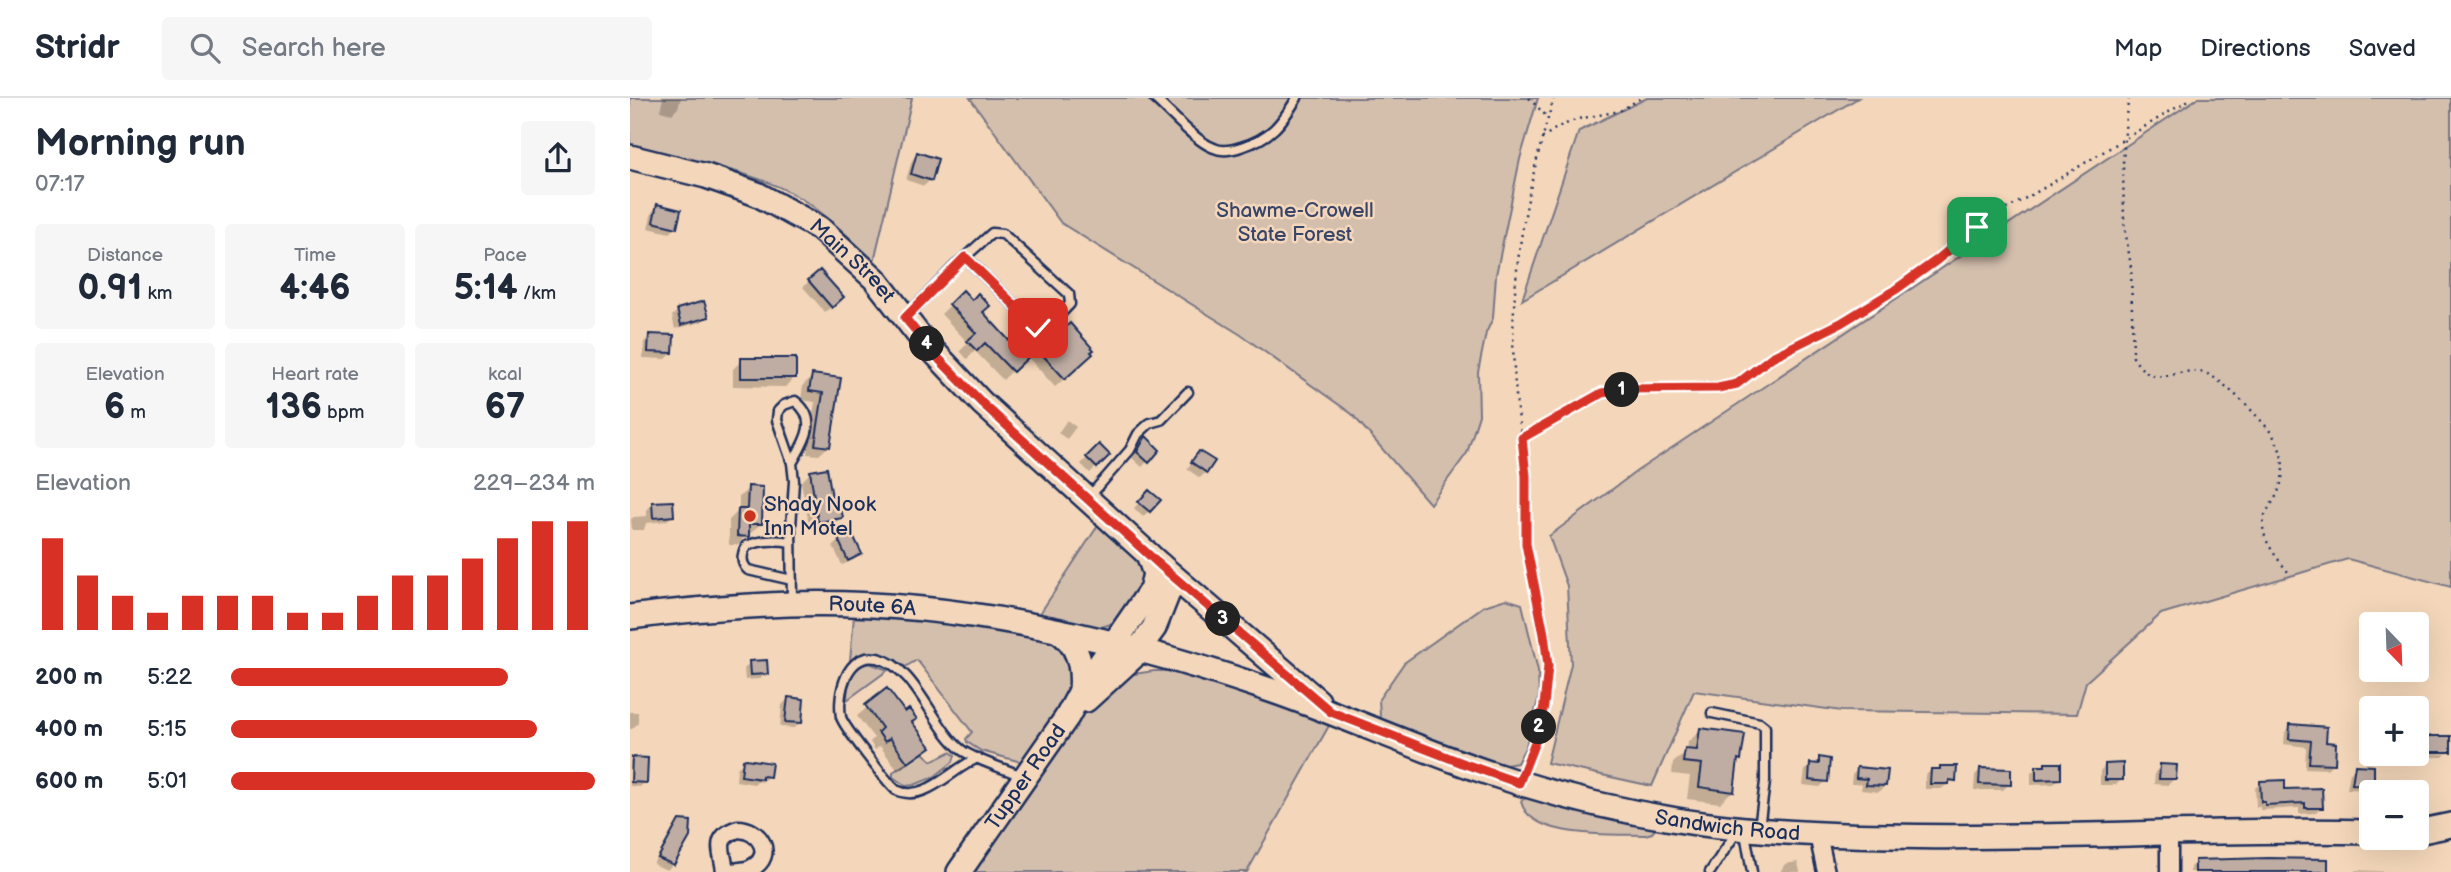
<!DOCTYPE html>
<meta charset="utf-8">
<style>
:root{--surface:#fff;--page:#f6f6f7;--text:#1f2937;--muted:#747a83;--line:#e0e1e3;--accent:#d93025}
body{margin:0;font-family:"Balsamiq Sans",sans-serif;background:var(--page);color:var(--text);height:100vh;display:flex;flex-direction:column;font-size:26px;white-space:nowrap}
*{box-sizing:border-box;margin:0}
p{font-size:23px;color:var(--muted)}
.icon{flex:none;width:38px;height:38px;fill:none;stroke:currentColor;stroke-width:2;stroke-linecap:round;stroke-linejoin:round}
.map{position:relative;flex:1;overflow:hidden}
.sheet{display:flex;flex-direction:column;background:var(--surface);width:630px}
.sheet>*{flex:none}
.needle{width:46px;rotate:157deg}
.fabs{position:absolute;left:1729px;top:514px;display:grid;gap:14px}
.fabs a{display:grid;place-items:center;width:70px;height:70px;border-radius:7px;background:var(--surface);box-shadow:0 7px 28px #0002;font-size:35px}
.pin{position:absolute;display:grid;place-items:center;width:60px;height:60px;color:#fff;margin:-30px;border-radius:14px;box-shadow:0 4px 10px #0006}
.km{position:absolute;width:35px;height:35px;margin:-18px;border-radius:50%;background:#222;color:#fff;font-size:19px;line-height:35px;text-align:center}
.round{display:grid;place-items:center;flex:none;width:74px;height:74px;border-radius:7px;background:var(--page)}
.head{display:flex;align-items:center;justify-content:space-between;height:119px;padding:0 35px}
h1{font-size:38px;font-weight:700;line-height:52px}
.metrics{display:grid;grid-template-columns:repeat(3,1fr);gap:10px;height:119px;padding:7px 35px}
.metrics div{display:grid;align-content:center;border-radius:7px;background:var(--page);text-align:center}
.metrics b{font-size:35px;font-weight:700}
.metrics small{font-size:19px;font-weight:400}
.metrics p{font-size:19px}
.chart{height:196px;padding:14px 35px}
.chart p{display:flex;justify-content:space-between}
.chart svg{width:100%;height:126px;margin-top:7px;stroke:var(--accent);stroke-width:6}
ul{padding:0 35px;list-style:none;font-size:23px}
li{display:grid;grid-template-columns:112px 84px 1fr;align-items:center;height:52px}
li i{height:18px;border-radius:9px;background:var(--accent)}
header{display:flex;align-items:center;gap:42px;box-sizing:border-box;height:98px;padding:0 35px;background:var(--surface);border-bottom:2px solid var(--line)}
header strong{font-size:33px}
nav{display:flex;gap:38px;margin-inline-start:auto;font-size:24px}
.search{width:490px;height:63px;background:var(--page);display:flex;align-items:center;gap:18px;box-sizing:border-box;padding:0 24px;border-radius:7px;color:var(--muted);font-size:26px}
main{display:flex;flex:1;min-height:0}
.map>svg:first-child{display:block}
.green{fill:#d4bfad;stroke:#787786;stroke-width:2}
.shadow{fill:#0003}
.building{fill:#bfada4;stroke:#1b2f5e;stroke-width:2}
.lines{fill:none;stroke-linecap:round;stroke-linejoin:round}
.service-casing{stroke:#1b2f5e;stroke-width:13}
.minor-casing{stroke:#1b2f5e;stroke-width:21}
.secondary-casing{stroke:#1b2f5e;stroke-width:28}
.path{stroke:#1b2f5e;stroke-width:2.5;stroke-dasharray:2 5;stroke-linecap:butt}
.service{stroke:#f4d7ba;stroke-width:8}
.minor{stroke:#f4d7ba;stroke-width:16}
.secondary{stroke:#f4d7ba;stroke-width:23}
.route-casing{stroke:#fff;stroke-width:14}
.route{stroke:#d93025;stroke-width:9}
.poi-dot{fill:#c8321e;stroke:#f4d7ba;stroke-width:2.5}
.labels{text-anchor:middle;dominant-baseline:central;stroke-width:5;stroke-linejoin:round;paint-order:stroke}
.park-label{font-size:21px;fill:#37456a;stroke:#f4d7ba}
.street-label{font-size:21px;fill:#1b2f5e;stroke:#f4d7ba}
.poi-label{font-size:21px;fill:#1b2f5e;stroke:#f4d7ba;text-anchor:start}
</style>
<header>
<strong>Stridr</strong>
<div class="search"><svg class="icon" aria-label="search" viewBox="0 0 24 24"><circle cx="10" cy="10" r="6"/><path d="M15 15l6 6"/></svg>Search here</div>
<nav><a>Map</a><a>Directions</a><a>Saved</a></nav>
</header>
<main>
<section class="sheet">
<div class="head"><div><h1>Morning run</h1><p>07:17</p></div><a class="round"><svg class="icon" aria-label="share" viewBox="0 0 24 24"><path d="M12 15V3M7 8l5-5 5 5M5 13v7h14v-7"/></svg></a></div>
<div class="metrics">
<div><p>Distance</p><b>0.91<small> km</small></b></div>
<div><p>Time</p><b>4:46</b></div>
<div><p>Pace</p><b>5:14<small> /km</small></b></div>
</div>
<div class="metrics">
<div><p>Elevation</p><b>6<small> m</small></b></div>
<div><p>Heart rate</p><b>136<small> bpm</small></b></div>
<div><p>kcal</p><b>67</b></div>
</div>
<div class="chart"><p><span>Elevation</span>229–234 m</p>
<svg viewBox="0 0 160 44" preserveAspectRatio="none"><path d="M5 44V12M15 44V25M25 44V32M35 44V38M45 44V32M55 44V32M65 44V32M75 44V38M85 44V38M95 44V32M105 44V25M115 44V25M125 44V19M135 44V12M145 44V6M155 44V6"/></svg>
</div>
<ul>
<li><b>200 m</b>5:22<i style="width:76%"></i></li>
<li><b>400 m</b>5:15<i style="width:84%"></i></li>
<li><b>600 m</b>5:01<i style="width:100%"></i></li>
</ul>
</section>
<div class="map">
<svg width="1821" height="774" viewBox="0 0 1821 774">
<rect width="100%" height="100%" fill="#f4d7ba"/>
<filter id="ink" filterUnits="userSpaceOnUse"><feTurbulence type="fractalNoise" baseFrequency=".0143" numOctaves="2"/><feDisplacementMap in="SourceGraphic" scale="14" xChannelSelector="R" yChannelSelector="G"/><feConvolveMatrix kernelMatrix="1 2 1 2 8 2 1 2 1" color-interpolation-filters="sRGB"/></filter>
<g filter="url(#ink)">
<!-- green -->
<path class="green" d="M0,0h282l-38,163c-24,-22 -47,-47 -74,-63 -49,-30 -116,-36 -170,-53z
M340,0h568l-18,61 -24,116 -3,43 -7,15 -8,39 1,43 -12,38 -37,51 -78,-90 -111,-79 -180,-112z
M1017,0h211l-336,202 57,-169z
M1568,0h253v489l-103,-28 -187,55 -75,68 -9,32 -235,-3 -148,-20 -42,95 -105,-23 24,-99 -4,-78 -18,-50 88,-65z
M471,423l43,41 3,15c-8,13 -16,26 -25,38 -20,24 -59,8 -85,3z
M876,501l16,5 16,67 1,25 -13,50 -9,17 -16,3 -117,-43 -4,-7 -1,-17 25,-36 80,-57z
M224,518l101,7 90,15 16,9 11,15v28l-47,73 -44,-12 -14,-9 -1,-3 6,-7 -55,-72 -12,7c-23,-8 -29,-20 -55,-6z
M239,565l19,7 -41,30 1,-23 7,-10z
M524,573h20l157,51 -84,150h-275l101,-149 37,-35 24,-14z
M320,654l5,3 -2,7 -19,15 -20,8 -8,1 -13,-9v-5l30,-19 9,8z
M899,698l128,31 -5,6 -7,2c-29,-1 -116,5 -124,-34z"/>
<!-- shadow -->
<path class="shadow" d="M33,0h18l-3,10 -6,6 -12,-3z
M288,56l12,26 -6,6 -18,-6 6,-20z
M28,108l18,21 -6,6 -22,-5 4,-16z
M179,183l27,22 -11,9 -22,-25z
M333,195l53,58 31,-9 20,-14 15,35 -27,24 -28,-31 -24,24 -28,-29 -8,8 -7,-8 8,-8 -27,-29z
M48,212l29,6 -6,6 -26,7 -3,-13z
M20,238l22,17 -6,6 -23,-1 1,-16z
M112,262l52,18 -9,9 -52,-1v-17z
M183,278l26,4 -10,66 -10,9 -12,-1 8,-52 -14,-2 2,-15z
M437,322l9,7 -9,12 -9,-6z
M516,340l12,12 -16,17 -10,-9z
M469,348l8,9 -17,18 -9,-9z
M564,361l12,13 -6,6 -13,-9z
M181,374l30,45 -10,10 -21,3 -9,-48z
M119,390l11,36 -9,9h-4l-9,12h-9v-25l10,-10v-13z
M519,394l9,9 -15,16 -9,-9z
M22,406l20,12 -6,5 -20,2 -2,7h-12l-1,-11 3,-2 13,-1v-6z
M209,442l21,14 -6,6 -12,5 -9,-19z
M120,565l16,10 -6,6 -15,1 -1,-11z
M257,593l42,56 -31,24 -18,-25 -5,4 -5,-8 4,-4 -17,-22z
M158,601l12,24 -6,5 -14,-1 2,-22z
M0,614h8v11l-6,6h-2z
M1661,628l33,18 9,19 -6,6 -22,-1 1,-21 -22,-3 1,-12z
M1071,632l39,29 -4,4 -4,28 -12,12 -33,-4 3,-23 -18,-2 1,-11 14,-12 1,-9z
M1799,639l20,14 -6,6h-20v-4l23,1v-4h-23v-7z
M2,661l13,23 -5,5 -10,-1v-25z
M1190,661l6,22 -6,6 -17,-2 2,-15z
M114,664l24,14 -6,6 -5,-1 -3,3 -18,-3 1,-13z
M1475,667l17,14 -6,6h-16v-14z
M1531,668l13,13 -6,6 -14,-1 1,-12z
M1311,669l13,13 -13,9h-16v-13l6,-6 7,1z
M1407,669l23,11 -6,6 -23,1v-12z
M1726,669l16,17 -6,6 -19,-1 3,-16z
M1228,671l27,17 -6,6 -18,-2 1,-6h-11l1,-9z
M1351,671l28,15 -6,6h-29l1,-15z
M1631,685l23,8 37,16 -6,6 -16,1v-6l-39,2v-3h-4l-1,-19z
M50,724l-7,42 -6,6 -14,-6 20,-36z
M1168,764l2,10h-20l5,-8z
M1566,764l130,10h-136v-5z
M1726,772l42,2h-44z"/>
<!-- building -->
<path class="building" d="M287,54l21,7 -6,22 -21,-7z
M27,106l24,6 -4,18 -24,-6z
M190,172l24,27 -12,11 -24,-28z
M333,192l9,10 6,-7 12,13 -7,6 33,36 16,-14 6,7 6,-5 3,4 17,-16 3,2 3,-3 24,27 -3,2 2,2 -28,25 -28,-30 -24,23 -28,-29 -8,8 -10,-10 9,-8 -27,-29z
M74,203l5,16 -28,8 -4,-16z
M19,236l25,1 -1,18 -25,-1z
M111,260h55v20h-55z
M182,276l29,4 -11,69 -15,-2 8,-52 -14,-2z
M516,338l14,14 -11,13 -12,-11z
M469,346l11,11 -13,13 -11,-11z
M569,353l16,10 -8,12 -16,-11z
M197,370l6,35 7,-1 3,16 -25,4 -8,-51z
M118,388l15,1 -1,37h-13v13l-12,-1 1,-27h9z
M519,392l12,10 -11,12 -12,-10z
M43,403l1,15 -21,2 -1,-16z
M222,435l10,21 -14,7 -10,-22z
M137,562l1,14 -18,1 -1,-14z
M257,590l18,24 4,-3 8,10 -5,3 19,25 -23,16 -18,-25 -5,4 -7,-10 4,-4 -17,-23z
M158,599l16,2 -2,24 -17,-1z
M1660,626l37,3 -1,15 10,1 -1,21 -26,-1 2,-22 -22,-2z
M1070,630l45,6 -4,26 -3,-1 -4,33 -35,-5 3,-23 -19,-2 2,-13 12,1z
M1798,638h23v16h-23z
M2,659l16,1 -1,25 -16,-1z
M1189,659l11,2 -2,23 -19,-2 1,-17 9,1z
M116,661l26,4 -2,14 -8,-1v3l-21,-3 2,-16z
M1415,665h16v16l-25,1v-14h9z
M1493,665v17h-18v-16z
M1530,666l17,1 -1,14h-17z
M1725,667l19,1v19l-22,-1z
M1310,668h17l-1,15 -7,-1v4h-19l1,-15h9z
M1227,669l31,3 -2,16 -20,-1 1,-6 -11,-1z
M1350,670l31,1v16l-32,-1z
M1655,682v9l37,-1 1,20h-18v-5l-40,2v-3h-4l-1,-21z
M49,722l12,1 -1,16 -16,28 -16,-7z
M1639,760l59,1v13h-133v-12z"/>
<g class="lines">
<defs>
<path id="service" d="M524,0c15,13 42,44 60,50 8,4 18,2 27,-1 30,-9 40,-23 56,-49
M277,218l49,-51 36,-32 11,1 66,60 1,10 -21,22 -11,2 -73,-71
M162,365c12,-21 28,-43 3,-62l-11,4 -6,6 -1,9 15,43 2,18 -3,46 1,74
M459,399l41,-47 8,-16 12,-11 11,-3 27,-28
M161,444c-16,-3 -30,-2 -45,4 -4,9 -6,16 2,24l44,10
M1082,615l48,10 5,4v55l-6,46
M348,660c-26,10 -53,46 -82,32 -8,-7 -53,-64 -55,-73 -4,-22 5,-65 36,-59 39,8 56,71 86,93 17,11 41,17 59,25
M1115,735l7,39
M1080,774l24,-36"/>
<path id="minor" d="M1539,736v38
M1188,737l8,37
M95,774c-1,-19 -14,-34 13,-43 22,0 37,26 14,39 -7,4 -15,3 -23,4"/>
<g id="secondary">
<path id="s1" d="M0,59l76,19 51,18 62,34 56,51 46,59 61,65 178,162 158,136"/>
<path id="s2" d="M0,519c53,-7 107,-11 160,-13 160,-5 329,34 480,86 76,26 149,60 225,85 59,20 121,35 182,45 70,12 142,15 213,16 160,4 321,-8 481,-4"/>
<path d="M428,533c21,13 25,38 23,60"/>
<path d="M456,602l46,-42 22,-30 15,-38 -1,-12 -8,-13"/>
<path d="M1787,734l34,-7"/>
<path id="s3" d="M329,774l108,-155 14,-26 70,-101 4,-16 -7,-20"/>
</g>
</defs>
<!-- service casing -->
<use href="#service" class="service-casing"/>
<!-- minor casing -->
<use href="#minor" class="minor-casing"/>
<!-- secondary casing -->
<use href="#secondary" class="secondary-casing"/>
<!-- path -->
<path class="path" d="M899,0l19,20
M1499,0l-3,17 -3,48 1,59 7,45 2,90c23,38 42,7 72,16 16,5 53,43 64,57 17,22 18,48 5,70 -5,8 -11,15 -11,25 0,17 15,34 25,47
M912,40l16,-11 20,-8 42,-8 21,-13
M892,340c-21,-115 -2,-229 32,-340
M896,667l20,-65 2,-34 -4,-32 -18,-90v-68l-4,-38 80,-45 7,-2 120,-4 17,-8 26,-22 69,-34 54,-33 43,-30 52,-42 52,-29 150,-91"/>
<!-- service -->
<use href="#service" class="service"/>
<!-- minor -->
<use href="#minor" class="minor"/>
<!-- secondary -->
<use href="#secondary" class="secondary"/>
</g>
</g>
<g class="lines" filter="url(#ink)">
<defs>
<path id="route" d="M408,230l-73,-71 -60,61 34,41 43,44 178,162 171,147 134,52 54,19 16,-41 9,-36 4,-40 -4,-32 -18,-90v-68l-4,-38 80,-45 24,-4 92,-1 19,-4 35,-27 69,-34 54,-33 42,-30 40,-33"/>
</defs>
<!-- route casing -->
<use href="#route" class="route-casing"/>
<!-- route -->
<use href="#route" class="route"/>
</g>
<!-- markers -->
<circle class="poi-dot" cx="120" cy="418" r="7"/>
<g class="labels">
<!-- park labels -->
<g class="park-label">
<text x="665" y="112">Shawme-Crowell<tspan x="665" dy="24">State Forest</tspan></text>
</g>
<!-- street labels -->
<g class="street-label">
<text stroke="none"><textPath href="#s1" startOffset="250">Main Street</textPath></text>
<text stroke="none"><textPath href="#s2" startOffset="243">Route 6A</textPath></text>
<text stroke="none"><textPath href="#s3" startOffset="116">Tupper Road</textPath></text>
<text stroke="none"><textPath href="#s2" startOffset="1130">Sandwich Road</textPath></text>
</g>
<!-- poi labels -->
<g class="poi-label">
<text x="134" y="406">Shady Nook<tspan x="134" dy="24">Inn Motel</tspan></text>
</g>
</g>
</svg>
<div class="fabs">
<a><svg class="needle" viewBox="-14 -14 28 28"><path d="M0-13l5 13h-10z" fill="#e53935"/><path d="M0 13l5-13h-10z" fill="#747a83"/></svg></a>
<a>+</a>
<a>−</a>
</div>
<div class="pin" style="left:1347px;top:129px;background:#1e9e55"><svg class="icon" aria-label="arrive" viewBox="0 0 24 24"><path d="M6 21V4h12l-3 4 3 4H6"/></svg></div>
<div class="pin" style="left:408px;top:230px;background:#d93025"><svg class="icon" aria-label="check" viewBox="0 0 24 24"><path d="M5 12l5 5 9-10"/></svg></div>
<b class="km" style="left:992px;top:292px">1</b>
<b class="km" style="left:909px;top:629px">2</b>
<b class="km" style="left:593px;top:521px">3</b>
<b class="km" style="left:297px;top:246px">4</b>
</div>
</main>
